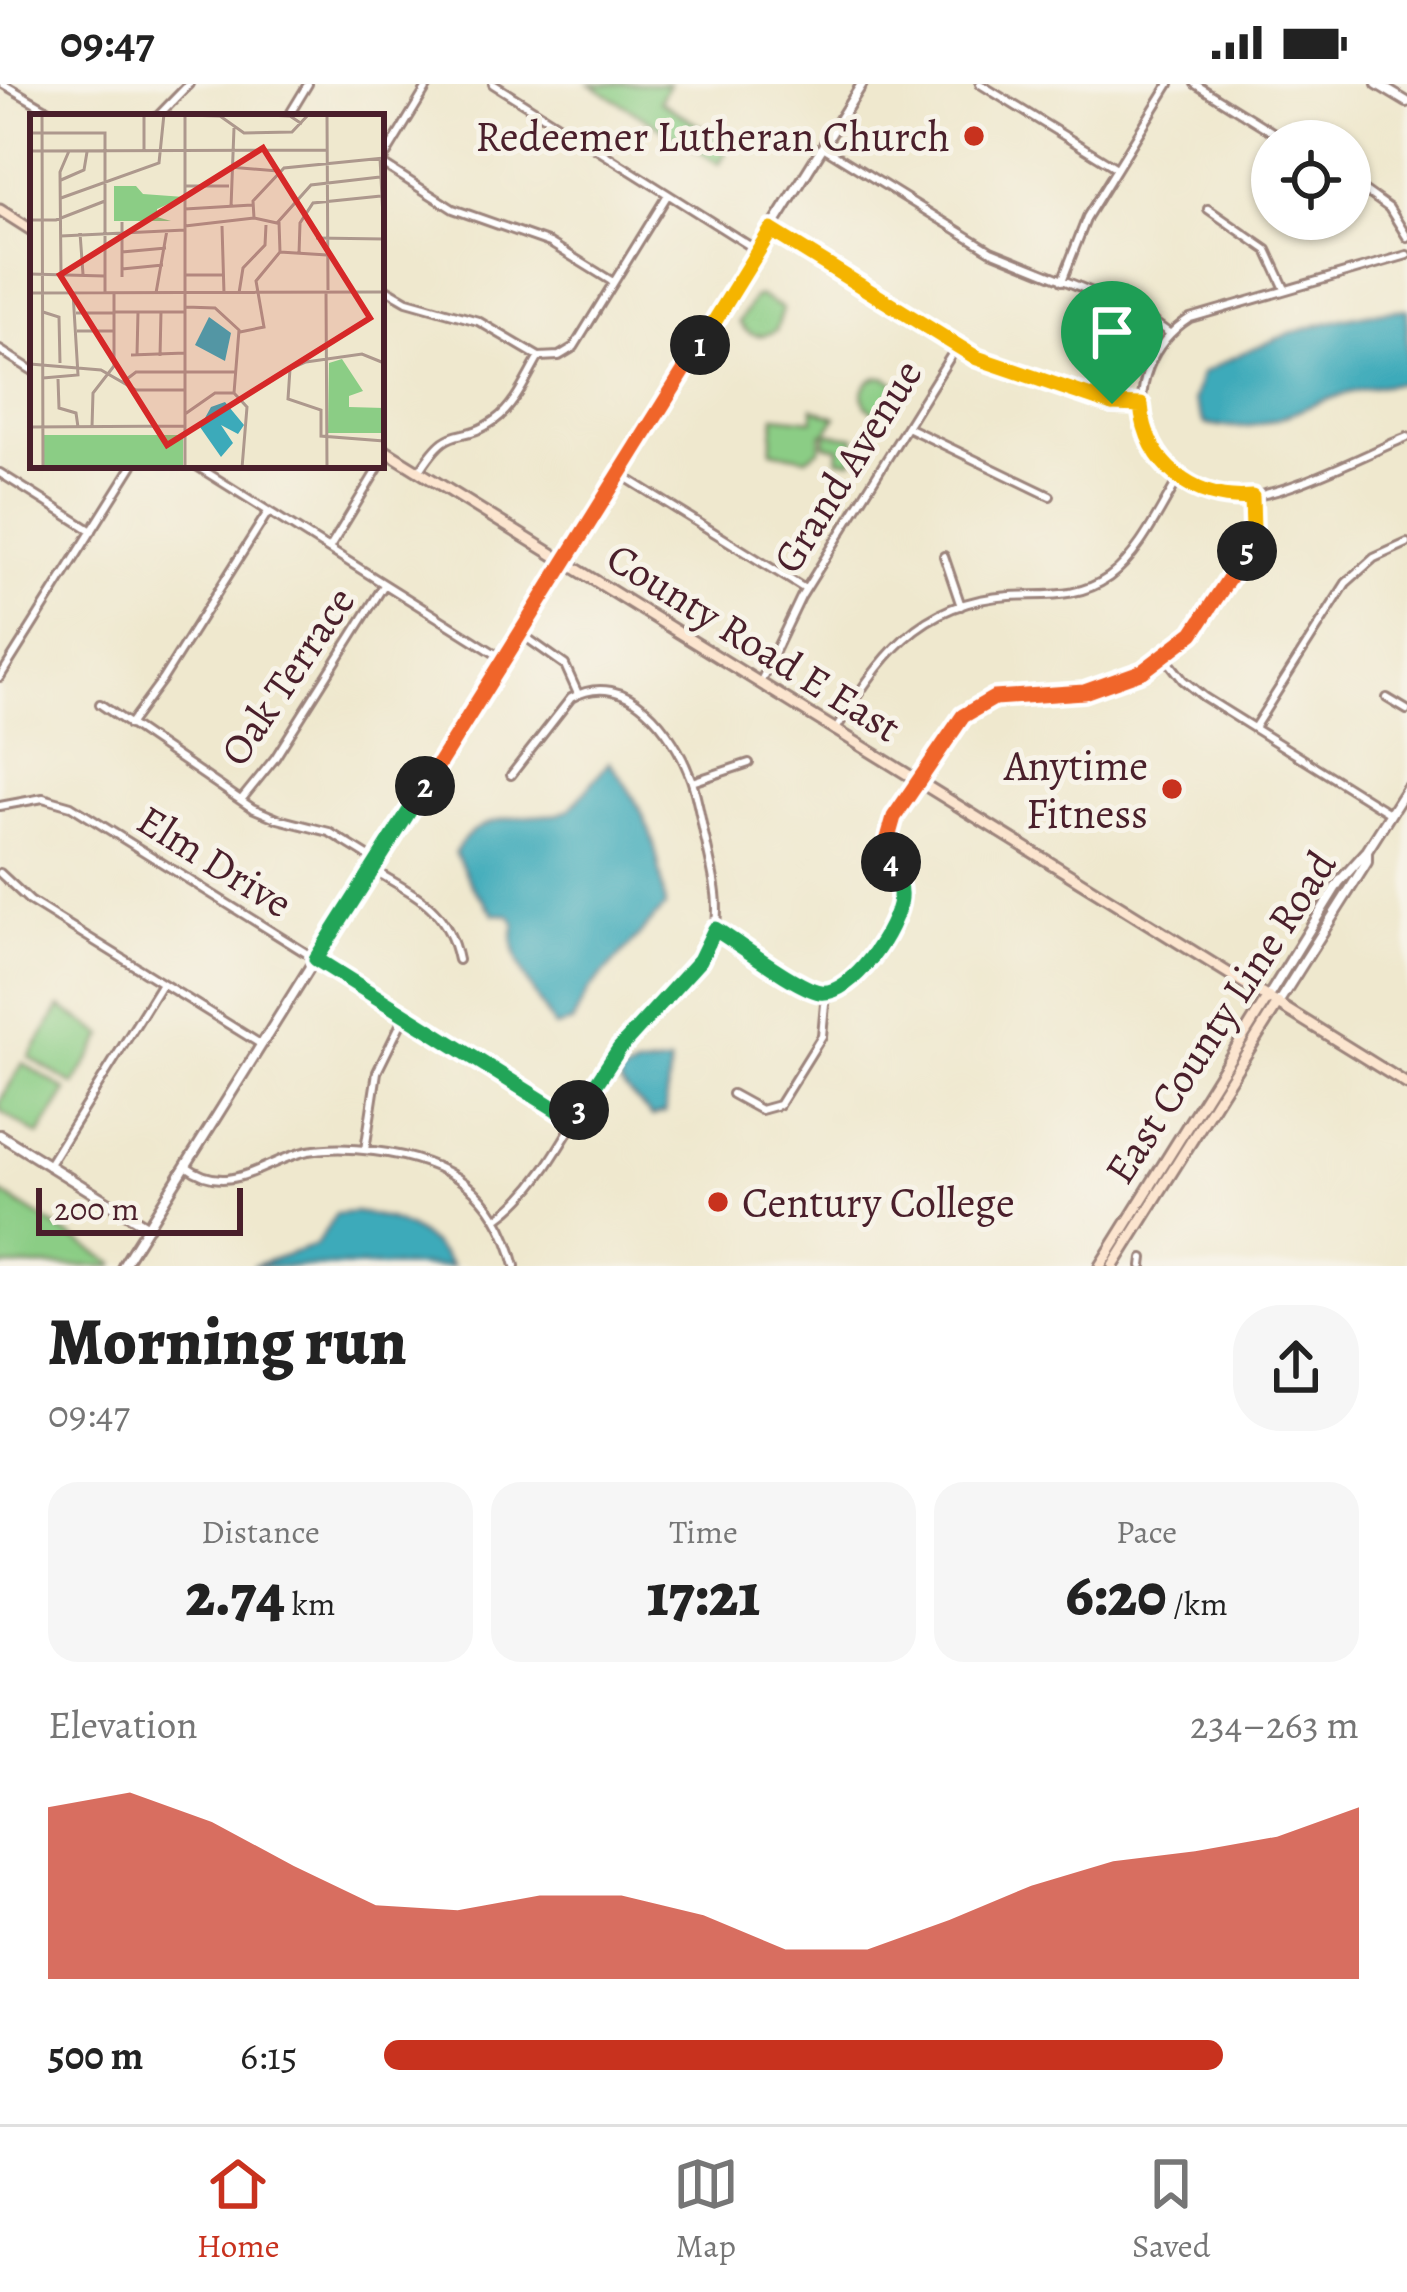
<!DOCTYPE html>
<meta charset="utf-8">
<style>
:root{--surface:#fff;--page:#f6f6f6;--text:#222;--muted:#767676;--line:#e0e0e0;--accent:#c8321e}
body{margin:0;font-family:Alegreya,serif;background:var(--page);color:var(--text);height:100vh;display:flex;flex-direction:column;font-size:45px;white-space:nowrap}
*{box-sizing:border-box;margin:0}
p{font-size:39px;color:var(--muted)}
.icon{flex:none;width:66px;height:66px;fill:none;stroke:currentColor;stroke-width:2;stroke-linecap:round;stroke-linejoin:round}
.map{position:relative;height:1182px;overflow:hidden}
.side{display:flex;flex-direction:column;background:var(--surface);flex:1}
.side>*{flex:none}
.tools{position:absolute;left:1251px;top:36px;display:grid;gap:24px}
.tools a{display:grid;place-items:center;width:120px;height:120px;border-radius:50%;background:var(--surface);box-shadow:0 3px 9px #0004;font-size:60px}
.scale{position:absolute;left:36px;bottom:30px;width:207px;box-sizing:border-box;padding-left:12px;border:6px solid #4a1f2b;border-top:0;font-size:33px;line-height:42px;white-space:nowrap;color:#4a1f2b;-webkit-text-stroke:9px #f7f3e8;paint-order:stroke}
.pin{position:absolute;display:grid;place-items:center;width:102px;height:102px;color:#fff;margin:-123px -51px;border-radius:50% 50% 50% 0;rotate:-45deg;box-shadow:0 0 12px #0007}
.pin .icon{rotate:45deg}
.km{position:absolute;width:60px;height:60px;margin:-30px;border-radius:50%;background:#222;color:#fff;font-size:33px;line-height:60px;text-align:center}
.round{display:grid;place-items:center;flex:none;width:126px;height:126px;border-radius:48px;background:var(--page)}
.head{display:flex;align-items:center;justify-content:space-between;height:204px;padding:0 48px}
h1{font-size:66px;font-weight:800;line-height:90px}
.stats{display:grid;grid-template-columns:repeat(3,1fr);gap:18px;height:204px;padding:12px 48px}
.stats div{display:grid;align-content:center;border-radius:30px;background:var(--page);text-align:center}
.stats b{font-size:60px;font-weight:800}
.stats small{font-size:33px;font-weight:400}
.stats p{font-size:33px}
.chart{height:336px;padding:24px 48px}
.chart p{display:flex;justify-content:space-between}
.chart svg{width:100%;height:216px;margin-top:12px;fill:var(--accent);opacity:.7}
ul{padding:0 48px;list-style:none;font-size:39px}
li{display:grid;grid-template-columns:192px 144px 1fr;align-items:center;height:90px}
li i{height:30px;border-radius:15px;background:var(--accent)}
.status{display:flex;justify-content:space-between;align-items:center;height:84px;padding:0 60px;background:var(--surface);direction:ltr}
.status svg{height:33px;fill:currentColor}
.tab-bar{display:flex;justify-content:space-around;align-items:center;height:168px;border-top:3px solid var(--line);background:var(--surface);font-size:33px;color:var(--muted)}
.tab-bar a{display:grid;justify-items:center;gap:6px}
.tab-bar .on{color:var(--accent)}
.map>svg:first-child{display:block}
.green{fill:#8bcd85;stroke:#6a7658;stroke-width:3}
.water{fill:#3caaba;stroke:#436472;stroke-width:3}
.lines{fill:none;stroke-linecap:round;stroke-linejoin:round}
.minor-casing{stroke:#9c847c;stroke-width:12}
.tertiary-casing{stroke:#9c847c;stroke-width:14}
.secondary-casing{stroke:#9c847c;stroke-width:15}
.minor{stroke:#fff;stroke-width:6}
.tertiary{stroke:#fff;stroke-width:8}
.secondary{stroke:#fce5cf;stroke-width:9}
.split-1-casing{stroke:#fff;stroke-width:24}
.split-2-casing{stroke:#fff;stroke-width:24}
.split-3-casing{stroke:#fff;stroke-width:24}
.split-4-casing{stroke:#fff;stroke-width:24}
.split-5-casing{stroke:#fff;stroke-width:24}
.split-6-casing{stroke:#fff;stroke-width:24}
.split-1{stroke:#f5b400;stroke-width:15}
.split-2{stroke:#f0652b;stroke-width:15}
.split-3{stroke:#22a559;stroke-width:15}
.split-4{stroke:#22a559;stroke-width:15}
.split-5{stroke:#f0652b;stroke-width:15}
.split-6{stroke:#f5b400;stroke-width:15}
.poi-dot{fill:#c8321e;stroke:#f7f3e8;stroke-width:4.5}
.labels{text-anchor:middle;dominant-baseline:central;stroke-width:10;stroke-linejoin:round;paint-order:stroke}
.poi-label{font-size:42px;fill:#4a1f2b;stroke:#f7f3e8;text-anchor:end}
.street-label{font-size:42px;fill:#4a1f2b;stroke:#f7f3e8}
.inset-road{fill:none;stroke:#ad988d;stroke-width:3}
.view{fill:#d62828;fill-opacity:0.15;stroke:#d62828;stroke-width:6}
.inset-edge{fill:none;stroke:#4a1f2b;stroke-width:6}
</style>
<div class="status"><b>09:47</b><svg viewBox="0 0 49 12"><path d="M0 12V9h3v3zM5 12V6h3v6zM10 12V3h3v9zM15 12V0h3v12zM26 1h20v11H26zM47 4h2v5h-2z"/></svg></div>
<div class="map">
<svg width="1407" height="1182" viewBox="0 0 1407 1182">
<rect width="100%" height="100%" fill="#f7f3e8"/>
<filter id="ink" filterUnits="userSpaceOnUse"><feTurbulence type="fractalNoise" baseFrequency=".00833" numOctaves="2"/><feDisplacementMap in="SourceGraphic" scale="24" xChannelSelector="R" yChannelSelector="G"/><feConvolveMatrix kernelMatrix="1 2 1 2 8 2 1 2 1" color-interpolation-filters="sRGB"/></filter>
<filter id="wash" filterUnits="userSpaceOnUse"><feTurbulence type="fractalNoise" baseFrequency=".004" numOctaves="4" result="noise"/><feDisplacementMap in="SourceGraphic" scale="48" xChannelSelector="R" yChannelSelector="G"/><feGaussianBlur stdDeviation="2.7" result="paint"/><feColorMatrix in="noise" values="0 0 0 0 0 0 0 0 0 0 0 0 0 0 0 0 0 1.4 0 .05"/><feComposite in="paint" operator="in"/></filter>
<g filter="url(#wash)">
<rect width="100%" height="100%" fill="#efe8ce"/>
<!-- green -->
<path class="green" d="M590,0h79l-9,17 70,44 -11,19z
M760,212l23,13 -7,21c-15,9 -29,6 -37,-8l15,-24z
M863 311a18 18 0 1 1 36 0a18 18 0 1 1-36 0Z
M813,324l23,9 -10,16 29,4 -3,24 -14,-2 1,-11 -14,-3 1,-12h-4l-2,16 -14,9 -35,-7 4,-35 38,4z
M60,923l44,28 -30,50 -45,-28z
M23,979l44,28 -28,45 -39,-25v-10z
M0,1108l115,72 -1,2h-114z"/>
<!-- water -->
<path class="water" d="M1407,225v73c-28,3 -57,9 -84,19 -45,17 -67,33 -118,23l-11,-24 7,-26c63,-35 133,-59 206,-65z
M609,678c38,46 50,86 56,145l-77,84 -16,32 -18,4c-15,-29 -50,-70 -39,-103l-6,-9 -15,-1 -22,-28 -17,-33c19,-40 65,-35 104,-39l12,-6z
M670,979l-5,49 -13,4 -31,-31 -1,-9 16,-8z
M355,1128c42,5 72,20 97,54h-200l64,-21 20,-31z"/>
</g>
<g filter="url(#ink)">
<g class="lines">
<defs>
<path id="minor" d="M3,0l57,33
M493,0l265,167
M980,0l135,83
M1195,0l92,57
M157,33l32,-33
M288,33l20,-33
M823,63l168,104 146,59 32,23
M381,79l72,46 97,34 63,39
M381,79l48,-79
M1350,96l39,28 18,29
M1208,125l59,41 18,39
M771,146l206,128 124,43 40,4
M1407,171l-217,63c-80,51 -56,176 44,180 45,2 129,-43 173,-61
M1062,197l25,-64 82,-133
M381,202l26,15 71,20 61,36
M0,266l33,21
M539,273l20,-1 15,-9 93,-151
M907,343l143,69
M195,381l307,193
M419,388c34,-54 37,-25 76,-52 20,-14 32,-43 44,-63
M0,389l92,58
M620,390l185,115
M329,465l51,-84
M944,472l17,50
M520,549l45,32 13,29
M1165,573l18,23 21,17 187,117
M0,593l133,-212
M761,597l40,-84 156,-251
M1387,614l20,12
M100,620l152,104 26,11 51,13 47,29
M129,641l33,-45 106,-168
M1254,644l92,-145 28,-25 33,-15
M835,647c44,-72 83,-130 175,-135 36,-2 68,3 99,-19 31,-23 50,-66 70,-99
M692,698l57,-19
M241,716l34,-42 109,-173
M0,722l43,-8 28,8 502,314
M372,785c44,27 75,37 86,91
M0,789l30,28 232,144
M715,845l98,61c38,10 83,-58 87,-90 2,-25 -17,-45 -10,-71 3,-15 56,-95 68,-108 31,-33 71,-24 112,-28 67,-6 119,-47 154,-102 20,-32 33,-56 28,-94
M732,1010l29,16 18,-5 43,-69 4,-43
M365,1066l12,-78 28,-57
M48,1082l114,-183
M186,1082c44,33 78,-6 122,-15 22,-4 44,-3 66,0 74,9 122,39 141,115
M498,1134c57,-39 88,-133 135,-186 26,-29 70,-60 81,-99 8,-30 -2,-61 -8,-91 -5,-20 -8,-43 -15,-63 -17,-47 -64,-112 -120,-81l-60,77
M1142,1182l1,-8"/>
<path id="tertiary" d="M1377,0l30,18
M1268,913l71,-115 27,-30
M1278,919l89,-141v-11l40,-63
M0,1051l148,92
M123,1182l739,-1182"/>
<path id="secondary" d="M0,126l33,21
M381,364l1026,636
M1100,1182l168,-269
M1113,1182l165,-263"/>
</defs>
<!-- minor casing -->
<use href="#minor" class="minor-casing"/>
<!-- tertiary casing -->
<use href="#tertiary" class="tertiary-casing"/>
<!-- secondary casing -->
<use href="#secondary" class="secondary-casing"/>
<!-- minor -->
<use href="#minor" class="minor"/>
<!-- tertiary -->
<use href="#tertiary" class="tertiary"/>
<!-- secondary -->
<use href="#secondary" class="secondary"/>
</g>
</g>
<g class="lines" filter="url(#ink)">
<defs>
<path id="split-1" d="M700,261l71,-115 206,128 135,46"/>
<path id="split-2" d="M425,702l275,-441"/>
<path id="split-3" d="M425,702l-109,173 257,161 6,-10"/>
<path id="split-4" d="M579,1026l40,-61 81,-89 15,-31c23,14 82,59 105,63 32,5 78,-65 80,-94 1,-13 -4,-24 -9,-36"/>
<path id="split-5" d="M891,778l-3,-24 6,-21 69,-101 31,-18 90,-6 59,-21 50,-38 54,-82"/>
<path id="split-6" d="M1112,320l29,1c5,60 53,97 111,92l1,33 -6,21"/>
</defs>
<!-- split-1 casing -->
<use href="#split-1" class="split-1-casing"/>
<!-- split-2 casing -->
<use href="#split-2" class="split-2-casing"/>
<!-- split-3 casing -->
<use href="#split-3" class="split-3-casing"/>
<!-- split-4 casing -->
<use href="#split-4" class="split-4-casing"/>
<!-- split-5 casing -->
<use href="#split-5" class="split-5-casing"/>
<!-- split-6 casing -->
<use href="#split-6" class="split-6-casing"/>
<!-- split-1 -->
<use href="#split-1" class="split-1"/>
<!-- split-2 -->
<use href="#split-2" class="split-2"/>
<!-- split-3 -->
<use href="#split-3" class="split-3"/>
<!-- split-4 -->
<use href="#split-4" class="split-4"/>
<!-- split-5 -->
<use href="#split-5" class="split-5"/>
<!-- split-6 -->
<use href="#split-6" class="split-6"/>
</g>
<!-- markers -->
<g class="poi-dot">
<circle cx="974" cy="52" r="12"/>
<circle cx="1172" cy="705" r="12"/>
<circle cx="718" cy="1118" r="12"/>
</g>
<g class="labels">
<!-- poi labels -->
<g class="poi-label">
<text x="950" y="52">Redeemer Lutheran Church</text>
<text x="1148" y="681">Anytime<tspan x="1148" dy="48">Fitness</tspan></text>
<text x="742" y="1118" text-anchor="start">Century College</text>
</g>
<!-- street labels -->
<g class="street-label">
<text transform="translate(847 382) rotate(-58)">Grand Avenue</text>
<text transform="translate(754 558) rotate(32)">County Road E East</text>
<text transform="translate(287 592) rotate(-56)">Oak Terrace</text>
<text transform="translate(215 777) rotate(32)">Elm Drive</text>
<text transform="translate(1220 933) rotate(-57)">East County Line Road</text>
</g>
</g>
<!-- overview -->
<g transform="translate(30 30)">
<rect width="354" height="354" fill="#efe8ce"/>
<path d="M84,72h22l7,8 41,3 -27,12v8l14,4h-57zM312,245l21,32 -14,5v11l35,1v25h-56l1,-70zM14,321h139v33h-139z" fill="#8bcd85"/>
<path d="M179,203l22,16 -6,28 -30,-16zM195,288l19,23 -6,9 -17,-9 12,18 -12,14 -21,-30 11,-20z" fill="#3caaba"/>
<path class="inset-road" d="M12,0l1,354M155,0v354M215,0l45,2 12,8M297,0l1,176M155,1l35,1 24,17 48,-1 17,-18M0,19h75v160M0,37l297,-1M114,37v-37M350,44l4,79M199,53l49,4M31,66l23,-10 3,-18M155,72h44M31,84l98,-35 5,-49M201,93l3,-79M155,95l67,-4M224,104l-1,-17 31,-33 100,-10M224,104l23,5 34,-38 69,-8M0,106h26l49,-19M155,112l69,-8M192,112l2,67M50,119l3,41M31,122l124,-6M286,124l68,1M92,138l44,-4M250,138l47,3M269,140l1,-31 13,-20 68,-7M92,155l41,-4M0,160l74,2M31,160l-1,-102 9,-21M155,161h37M92,163v-55M296,178l1,176M0,179l354,-1M126,179l11,-63M209,179l4,-25 22,-23 1,-20M156,193l29,1 24,22 -5,63M13,198l16,5 1,46M84,198h71M46,199h38M47,217h37M210,218l24,-5 -8,-46 24,-29 -1,-30M101,241l54,-2M107,241l1,-43M130,242l1,-44M354,249l-22,-9 -56,8 -16,7 -2,30 33,11v26l63,5M0,250l71,6 35,20h49M13,264l35,-3 -5,-82M28,265l1,29 17,5 2,14M93,268l13,-10h100M204,279l13,14 -5,61M155,300l30,-21h19M0,313l155,-1M62,313l1,-34 21,-27v-73"/>
<path class="view" d="M233,34l107,170 -203,127 -107,-170z"/>
<rect width="354" height="354" class="inset-edge"/>
</g>
</svg>
<div class="tools">
<a><svg class="icon" aria-label="locate" viewBox="0 0 24 24"><circle cx="12" cy="12" r="6"/><path d="M12 2v4M12 18v4M2 12h4M18 12h4"/></svg></a>
</div>
<div class="scale">200 m</div>
<div class="pin" style="left:1112px;top:320px;background:#1e9e55"><svg class="icon" aria-label="arrive" viewBox="0 0 24 24"><path d="M6 21V4h12l-3 4 3 4H6"/></svg></div>
<b class="km" style="left:700px;top:261px">1</b>
<b class="km" style="left:425px;top:702px">2</b>
<b class="km" style="left:579px;top:1026px">3</b>
<b class="km" style="left:891px;top:778px">4</b>
<b class="km" style="left:1247px;top:467px">5</b>
</div>
<section class="side">
<div class="head"><div><h1>Morning run</h1><p>09:47</p></div><a class="round"><svg class="icon" aria-label="share" viewBox="0 0 24 24"><path d="M12 15V3M7 8l5-5 5 5M5 13v7h14v-7"/></svg></a></div>
<div class="stats">
<div><p>Distance</p><b>2.74<small> km</small></b></div>
<div><p>Time</p><b>17:21</b></div>
<div><p>Pace</p><b>6:20<small> /km</small></b></div>
</div>
<div class="chart"><p><span>Elevation</span>234–263 m</p>
<svg viewBox="0 0 160 44" preserveAspectRatio="none"><path d="M0 44V9L10 6L20 12L30 21L40 29L50 30L60 27L70 27L80 31L90 38L100 38L110 32L120 25L130 20L140 18L150 15L160 9V44z"/></svg>
</div>
<ul>
<li><b>500 m</b>6:15<i style="width:86%"></i></li>
</ul>
</section>
<nav class="tab-bar">
<a class="on"><svg class="icon" aria-label="home" viewBox="0 0 24 24"><path d="M3 11l9-7 9 7M6 9v11h12V9"/></svg>Home</a>
<a><svg class="icon" aria-label="map" viewBox="0 0 24 24"><path d="M3 6l6-2 6 2 6-2v14l-6 2-6-2-6 2zM9 4v14M15 6v14"/></svg>Map</a>
<a><svg class="icon" aria-label="saved" viewBox="0 0 24 24"><path d="M7 4h10v16l-5-4-5 4z"/></svg>Saved</a>
</nav>
